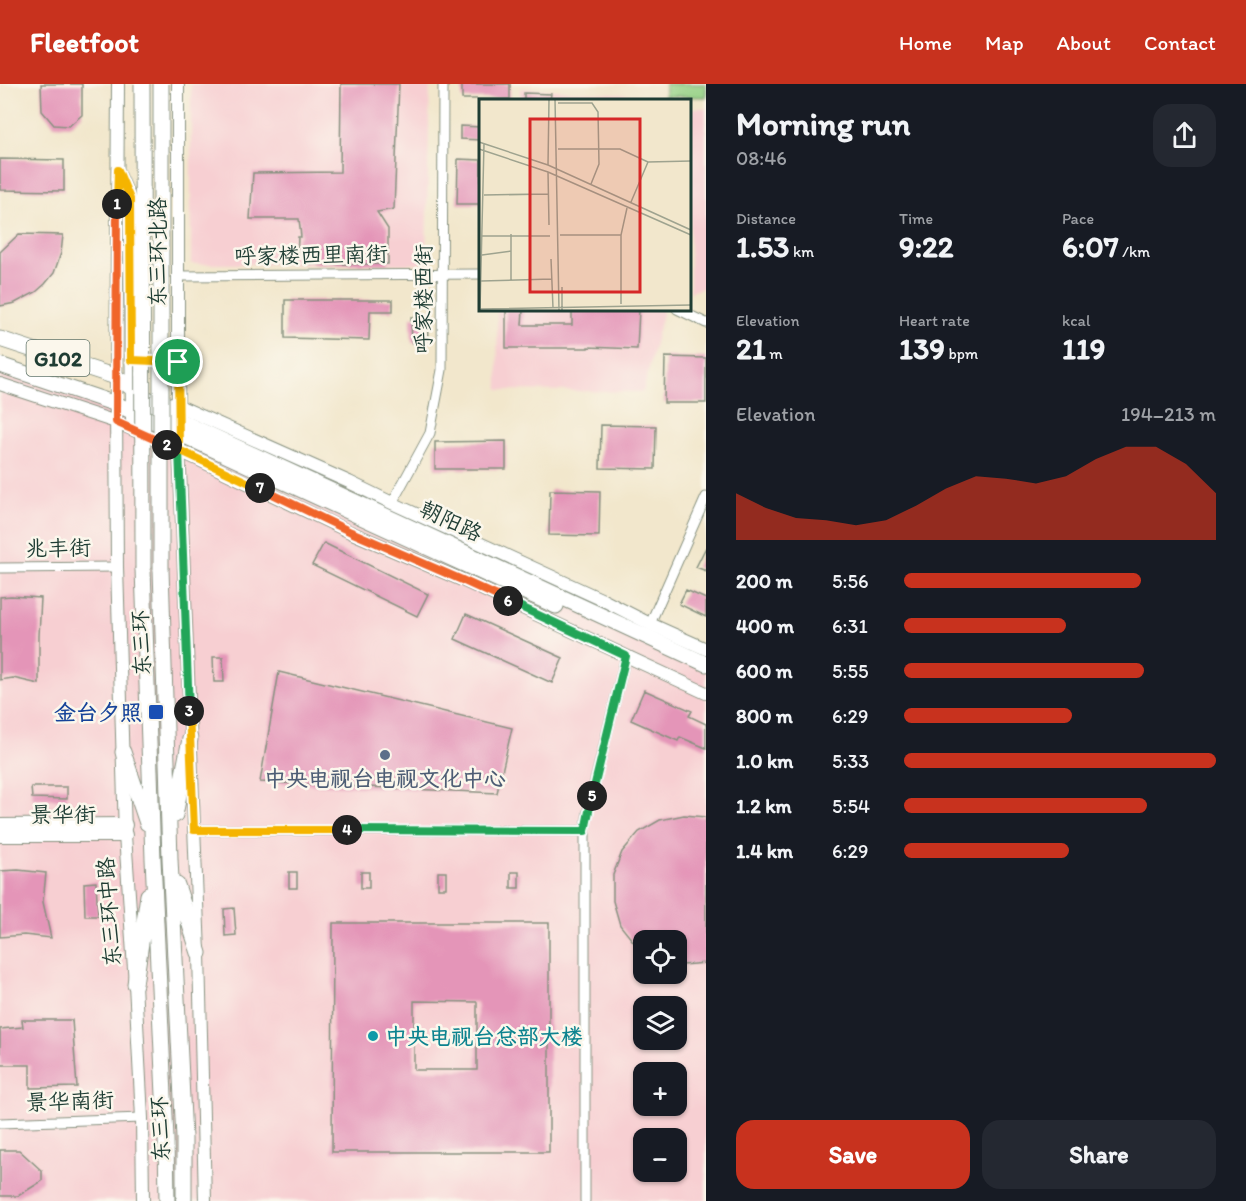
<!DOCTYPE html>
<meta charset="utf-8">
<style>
:root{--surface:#171b24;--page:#242831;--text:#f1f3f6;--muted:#9ea1a6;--accent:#c8321e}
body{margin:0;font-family:Itim,"LXGW WenKai TC",sans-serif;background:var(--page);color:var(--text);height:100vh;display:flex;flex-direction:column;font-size:22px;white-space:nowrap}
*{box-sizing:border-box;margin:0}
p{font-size:20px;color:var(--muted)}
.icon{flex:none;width:33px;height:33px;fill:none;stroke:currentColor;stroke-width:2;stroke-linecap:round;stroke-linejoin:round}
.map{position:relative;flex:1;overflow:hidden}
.drawer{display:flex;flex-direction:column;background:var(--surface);width:540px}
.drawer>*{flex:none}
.fabs{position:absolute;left:633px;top:846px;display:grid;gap:12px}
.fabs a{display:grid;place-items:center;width:54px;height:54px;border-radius:12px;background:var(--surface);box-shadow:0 2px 4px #0004;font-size:30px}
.pin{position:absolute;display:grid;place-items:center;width:51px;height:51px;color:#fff;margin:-26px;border:3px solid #fff;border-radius:50%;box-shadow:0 2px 6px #0007}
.km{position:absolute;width:30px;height:30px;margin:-15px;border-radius:50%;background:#222;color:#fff;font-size:16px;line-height:30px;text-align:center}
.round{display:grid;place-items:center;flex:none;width:63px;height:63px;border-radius:18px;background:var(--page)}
.overview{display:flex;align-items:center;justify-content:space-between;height:102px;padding:0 30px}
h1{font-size:33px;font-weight:700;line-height:45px}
.stats{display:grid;grid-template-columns:repeat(3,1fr);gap:9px;height:102px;padding:6px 30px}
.stats div{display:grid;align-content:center}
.stats b{font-size:30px;font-weight:700}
.stats small{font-size:16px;font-weight:400}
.stats p{font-size:16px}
.chart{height:168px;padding:12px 30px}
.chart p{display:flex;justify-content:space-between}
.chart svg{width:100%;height:108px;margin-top:6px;fill:var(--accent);opacity:.7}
.cta{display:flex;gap:12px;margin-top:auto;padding:12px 30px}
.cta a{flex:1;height:69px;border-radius:18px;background:var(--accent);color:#fff;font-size:24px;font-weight:700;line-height:69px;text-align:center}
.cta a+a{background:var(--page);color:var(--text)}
ul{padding:0 30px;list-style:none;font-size:20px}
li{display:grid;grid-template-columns:96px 72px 1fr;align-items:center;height:45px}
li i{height:15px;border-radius:8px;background:var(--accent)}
header{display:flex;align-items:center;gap:36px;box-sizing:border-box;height:84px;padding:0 30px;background:var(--accent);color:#fff}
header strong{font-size:28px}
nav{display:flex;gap:33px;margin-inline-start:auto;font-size:21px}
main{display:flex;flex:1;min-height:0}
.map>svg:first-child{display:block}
.built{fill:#f7cfd2;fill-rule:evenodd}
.green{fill:#95d185;stroke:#5a875c;stroke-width:1.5}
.building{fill:#e495b8;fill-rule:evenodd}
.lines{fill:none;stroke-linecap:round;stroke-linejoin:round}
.minor-casing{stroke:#889280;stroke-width:11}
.tertiary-casing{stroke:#889280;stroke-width:14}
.secondary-casing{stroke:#889280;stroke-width:16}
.trunk-casing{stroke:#889280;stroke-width:17}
.minor{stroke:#fff;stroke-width:9}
.tertiary{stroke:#fff;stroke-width:12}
.secondary{stroke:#fff;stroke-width:14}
.trunk{stroke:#fff;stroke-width:15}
.trunk-bridge-casing{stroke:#889280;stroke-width:17;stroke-linecap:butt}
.trunk-bridge{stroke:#fff;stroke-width:15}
.split-1-casing{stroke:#fff;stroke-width:12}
.split-2-casing{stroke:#fff;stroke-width:12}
.split-3-casing{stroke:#fff;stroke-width:12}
.split-4-casing{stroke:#fff;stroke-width:12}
.split-5-casing{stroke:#fff;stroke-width:12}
.split-6-casing{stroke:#fff;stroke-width:12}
.split-7-casing{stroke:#fff;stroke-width:12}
.split-8-casing{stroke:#fff;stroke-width:12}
.split-1{stroke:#f5b400;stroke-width:8}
.split-2{stroke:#f0652b;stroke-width:8}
.split-3{stroke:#22a559;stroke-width:8}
.split-4{stroke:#f5b400;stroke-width:8}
.split-5{stroke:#22a559;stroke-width:8}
.split-6{stroke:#22a559;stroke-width:8}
.split-7{stroke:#f0652b;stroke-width:8}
.split-8{stroke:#f5b400;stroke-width:8}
.transit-dot{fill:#1a4fb4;stroke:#fbf7ec;stroke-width:2}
.service-dot{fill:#5c6f8a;stroke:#fbf7ec;stroke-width:2}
.culture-dot{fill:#0f9aa8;stroke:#fbf7ec;stroke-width:2}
.labels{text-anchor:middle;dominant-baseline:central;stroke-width:5;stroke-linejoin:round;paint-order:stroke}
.shield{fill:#fbf7ec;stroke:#61756b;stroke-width:1.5}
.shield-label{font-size:21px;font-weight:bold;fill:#1f3d34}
.street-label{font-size:22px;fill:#1f3d34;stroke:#fbf7ec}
.transit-label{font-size:22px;font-weight:bold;fill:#164399;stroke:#fbf7ec;text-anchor:end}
.service-label{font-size:22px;font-weight:bold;fill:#4e5e75;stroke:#fbf7ec}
.culture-label{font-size:22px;font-weight:bold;fill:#0d838f;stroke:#fbf7ec;text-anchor:start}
.inset-road{fill:none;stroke:#9ea38f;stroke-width:1.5}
.view{fill:#d62828;fill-opacity:0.15;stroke:#d62828;stroke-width:3}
.inset-edge{fill:none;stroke:#1f3d34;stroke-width:3}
</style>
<header>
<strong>Fleetfoot</strong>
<nav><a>Home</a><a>Map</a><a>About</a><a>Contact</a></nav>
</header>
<main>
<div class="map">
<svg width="706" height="1117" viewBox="0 0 706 1117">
<rect width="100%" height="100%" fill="#fbf7ec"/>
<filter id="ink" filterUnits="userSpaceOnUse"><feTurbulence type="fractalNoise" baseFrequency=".0167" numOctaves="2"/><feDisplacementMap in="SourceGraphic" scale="12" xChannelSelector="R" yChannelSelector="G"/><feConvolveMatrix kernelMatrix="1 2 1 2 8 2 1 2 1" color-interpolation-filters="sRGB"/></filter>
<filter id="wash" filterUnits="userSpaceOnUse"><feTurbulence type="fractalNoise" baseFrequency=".008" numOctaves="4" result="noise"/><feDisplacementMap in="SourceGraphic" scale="24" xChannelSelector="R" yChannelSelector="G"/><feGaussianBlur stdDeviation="1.35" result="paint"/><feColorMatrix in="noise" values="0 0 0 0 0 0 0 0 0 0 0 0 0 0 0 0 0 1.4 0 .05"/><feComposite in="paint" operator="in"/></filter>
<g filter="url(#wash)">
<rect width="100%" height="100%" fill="#f2e7cc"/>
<!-- built -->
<path class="built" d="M191,0h239l-4,172 -6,8h-229z
M520,4l143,8v4h-143z
M690,24h16v179l-16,5z
M497,225h163l3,1 -20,82 -145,-2z
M0,280l706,290v547h-706zM644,856h32v34h-32zM644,922h32v34h-32zM644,988h32v34h-32zM644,1054h32v34h-32z"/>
<!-- green -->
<path class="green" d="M665,0h41v13l-41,-1z"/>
<g id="blocks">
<!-- building -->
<path class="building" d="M41,0h41v31l-13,11 -15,-1 -12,-14z
M341,0h58l-5,125 -17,3 11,17v35h-76v-8l-15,1 1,-20h3l-2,-18h-49l3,-46 87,-1z
M462,0h48v15h-48z
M524,9l27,1 -1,6h-26z
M460,42l21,1v13l-21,-1z
M0,75l64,1v31l-64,-1z
M458,75l23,1v44h-24z
M19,150l44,1 -2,18 -7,20 -9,11 -9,8 -21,11 -15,3v-54z
M285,216h108v11h-23l-1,29 -84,-2z
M597,225l42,1 -2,39 -49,-2v1h-82v-38h17l-1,15h50v-15h25z
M427,232l1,26 -16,1 -1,-26z
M665,273l41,1v45h-42z
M601,341l55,1 -1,43 -55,-1z
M506,357v28h-71v-27z
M550,406l50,1 -1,45 -50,-1z
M324,459l104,51 -11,22 -105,-51z
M706,463v24l-10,-4z
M686,506l20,9v18l-27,-13z
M11,512l30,2 -2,38v48l-26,-6 -13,2v-83z
M466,530l97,44 -11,25 -97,-44z
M213,573h10l1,25h-10z
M279,588l233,56 -15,65 -237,-11z
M644,606l48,21 -3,5 17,8v24l-26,-11 -2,4 -47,-21z
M31,703h36v12l-35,-1z
M684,731l22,2v146l-24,2 -6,-1v-24h-32v10l-8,-5 -16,-20 -7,-24v-26l9,-23 17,-20 21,-12z
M18,786l28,3 -3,29 8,36 -27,-3 -24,2v-66z
M289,788h8v16h-8z
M361,788h8v16h-8z
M438,788h8v16h-8z
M511,788h8v16h-8z
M96,798l2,34h-13l-1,-33z
M234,824l2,27 -11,1 -1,-27z
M333,839h216v229h-217zM414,917l63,1v68h-63z
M22,936h50l5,67 -47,1v-23h-30v-36l23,-2z
M0,1066h19l23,21v10l-24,15h-18z"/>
</g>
</g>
<g filter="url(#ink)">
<use href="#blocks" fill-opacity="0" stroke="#889280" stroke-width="1.5"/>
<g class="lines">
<defs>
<path id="minor" d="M178,192l303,-2
M677,225l29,14
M392,419l38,-70 12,-63 1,-286
M0,484l117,-1
M650,540l56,-127
M193,746l392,1
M0,1039l142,-5
M585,1117v-370l4,-25 37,-150"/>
<path id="tertiary" d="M118,0l-2,320 1,163 8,268 10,149 7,134 1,83
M178,0v336l21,533 6,248
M119,90l11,25 2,220
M0,300l116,38 81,37 153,73 112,48 244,113
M172,319l177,79 43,21 211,97 47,24 56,25"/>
<path id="secondary" d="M0,742l125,-1
M0,751h125"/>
<path id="trunk" d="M0,255l116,38 62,43 528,244
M0,281l116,39 164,76 276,126
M143,485l10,290 13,279 1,63
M161,485l9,290 14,279v63
M123,668l24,71
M175,731l15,-76
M177,801l22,68
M135,900l13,-89"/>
</defs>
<!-- minor casing -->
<use href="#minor" class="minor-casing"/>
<!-- tertiary casing -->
<use href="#tertiary" class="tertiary-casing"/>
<!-- secondary casing -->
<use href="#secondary" class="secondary-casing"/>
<!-- trunk casing -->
<use href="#trunk" class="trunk-casing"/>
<!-- minor -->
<use href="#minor" class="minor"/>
<!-- tertiary -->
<use href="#tertiary" class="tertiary"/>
<!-- secondary -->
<use href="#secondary" class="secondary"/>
<!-- trunk -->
<use href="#trunk" class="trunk"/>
<defs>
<path id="trunk-bridge" d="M142,0l1,485
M161,0v485"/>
</defs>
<!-- trunk-bridge casing -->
<use href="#trunk-bridge" class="trunk-bridge-casing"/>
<!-- trunk-bridge -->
<use href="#trunk-bridge" class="trunk-bridge"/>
</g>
</g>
<g class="lines" filter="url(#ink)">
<defs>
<path id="split-1" d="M117,120l1,-34 12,29 1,161 47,2"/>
<path id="split-2" d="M117,120l-1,218 51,23"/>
<path id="split-3" d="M167,361l12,5 10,261"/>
<path id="split-4" d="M189,627l5,119h153"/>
<path id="split-5" d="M347,746l238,1 7,-35"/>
<path id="split-6" d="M508,517l118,55 -34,140"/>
<path id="split-7" d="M260,404l91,44 111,48 46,21"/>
<path id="split-8" d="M178,278l1,88 81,38"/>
</defs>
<!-- split-1 casing -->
<use href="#split-1" class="split-1-casing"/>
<!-- split-2 casing -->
<use href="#split-2" class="split-2-casing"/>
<!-- split-3 casing -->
<use href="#split-3" class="split-3-casing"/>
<!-- split-4 casing -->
<use href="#split-4" class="split-4-casing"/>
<!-- split-5 casing -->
<use href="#split-5" class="split-5-casing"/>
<!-- split-6 casing -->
<use href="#split-6" class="split-6-casing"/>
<!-- split-7 casing -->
<use href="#split-7" class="split-7-casing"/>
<!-- split-8 casing -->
<use href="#split-8" class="split-8-casing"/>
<!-- split-1 -->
<use href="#split-1" class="split-1"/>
<!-- split-2 -->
<use href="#split-2" class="split-2"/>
<!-- split-3 -->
<use href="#split-3" class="split-3"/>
<!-- split-4 -->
<use href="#split-4" class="split-4"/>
<!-- split-5 -->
<use href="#split-5" class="split-5"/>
<!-- split-6 -->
<use href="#split-6" class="split-6"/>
<!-- split-7 -->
<use href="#split-7" class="split-7"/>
<!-- split-8 -->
<use href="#split-8" class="split-8"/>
</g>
<!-- markers -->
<rect class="transit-dot" x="148" y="620" width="16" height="16" rx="3"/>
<circle class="service-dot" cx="385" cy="671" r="6"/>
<circle class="culture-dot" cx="373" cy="952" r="6"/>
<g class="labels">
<!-- shield labels -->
<rect class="shield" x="26.5" y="256" width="63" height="36" rx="4.5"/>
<g class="shield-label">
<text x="58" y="274">G102</text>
</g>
<!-- street labels -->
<g class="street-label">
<text transform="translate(157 168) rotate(-90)">东三环北路</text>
<text transform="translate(311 171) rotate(-1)">呼家楼西里南街</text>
<text transform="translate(423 215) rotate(-90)">呼家楼西街</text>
<text transform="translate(451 437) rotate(25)">朝阳路</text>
<text transform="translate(58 464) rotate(-1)">兆丰街</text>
<text transform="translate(141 559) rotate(-92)">东三环</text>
<text x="63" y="730">景华街</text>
<text transform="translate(109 828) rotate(-94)">东三环中路</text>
<text transform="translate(70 1017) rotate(-2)">景华南街</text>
<text transform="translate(160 1045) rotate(-92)">东三环</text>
</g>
<!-- transit labels -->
<g class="transit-label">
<text x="142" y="628">金台夕照</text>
</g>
<!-- service labels -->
<g class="service-label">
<text x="385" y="694">中央电视台电视文化中心</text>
</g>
<!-- culture labels -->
<g class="culture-label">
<text x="385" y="952">中央电视台总部大楼</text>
</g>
</g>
<!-- overview -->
<g transform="translate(479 15)">
<rect width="212" height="212" fill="#f2e7cc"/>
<path class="inset-road" d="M76,0l4,211M79,4h34l6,9 1,52 -8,20M0,43l69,23 143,65M0,50l69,23 143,63M79,50h62l28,13M69,66l1,-66M69,73l1,53M5,96l64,-1M152,103l17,-40 43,-1M81,136h61M2,137h69M3,156l29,-4M72,160l2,49M2,182l71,-2M32,182v-47M83,188v23M142,205v-69l6,-27M0,210l212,-4M1,211l4,-166"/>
<path class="view" d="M51,20h110v173h-110z"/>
<rect width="212" height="212" class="inset-edge"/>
</g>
</svg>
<div class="fabs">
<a><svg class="icon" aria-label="locate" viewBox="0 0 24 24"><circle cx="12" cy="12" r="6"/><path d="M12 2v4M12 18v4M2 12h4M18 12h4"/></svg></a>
<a><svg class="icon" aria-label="layers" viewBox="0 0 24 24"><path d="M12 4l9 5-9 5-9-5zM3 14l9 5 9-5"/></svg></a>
<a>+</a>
<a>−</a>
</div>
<div class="pin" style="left:178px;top:278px;background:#1e9e55"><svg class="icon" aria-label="arrive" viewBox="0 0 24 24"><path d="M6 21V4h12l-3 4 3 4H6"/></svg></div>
<b class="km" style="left:117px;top:120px">1</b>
<b class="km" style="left:167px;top:361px">2</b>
<b class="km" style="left:189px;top:627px">3</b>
<b class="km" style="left:347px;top:746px">4</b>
<b class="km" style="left:592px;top:712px">5</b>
<b class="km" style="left:508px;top:517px">6</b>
<b class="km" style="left:260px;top:404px">7</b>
</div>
<section class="drawer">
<div class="overview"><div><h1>Morning run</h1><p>08:46</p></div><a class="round"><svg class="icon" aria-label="share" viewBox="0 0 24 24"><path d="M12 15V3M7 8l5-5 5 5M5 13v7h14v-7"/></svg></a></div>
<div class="stats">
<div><p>Distance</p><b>1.53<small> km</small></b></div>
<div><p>Time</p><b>9:22</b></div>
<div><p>Pace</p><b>6:07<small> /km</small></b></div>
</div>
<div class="stats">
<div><p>Elevation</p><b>21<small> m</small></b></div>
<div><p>Heart rate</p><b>139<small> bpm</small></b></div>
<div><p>kcal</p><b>119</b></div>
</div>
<div class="chart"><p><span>Elevation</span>194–213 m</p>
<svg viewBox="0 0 160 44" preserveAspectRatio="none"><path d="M0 44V25L10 31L20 35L30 36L40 38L50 36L60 30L70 23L80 18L90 19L100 21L110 18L120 11L130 6L140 6L150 13L160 25V44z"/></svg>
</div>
<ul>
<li><b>200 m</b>5:56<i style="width:76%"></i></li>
<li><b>400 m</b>6:31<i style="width:52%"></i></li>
<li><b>600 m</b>5:55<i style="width:77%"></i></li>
<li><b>800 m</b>6:29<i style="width:54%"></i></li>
<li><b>1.0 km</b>5:33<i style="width:100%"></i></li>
<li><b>1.2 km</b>5:54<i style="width:78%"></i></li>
<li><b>1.4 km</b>6:29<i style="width:53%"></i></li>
</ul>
<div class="cta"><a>Save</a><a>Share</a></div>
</section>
</main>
